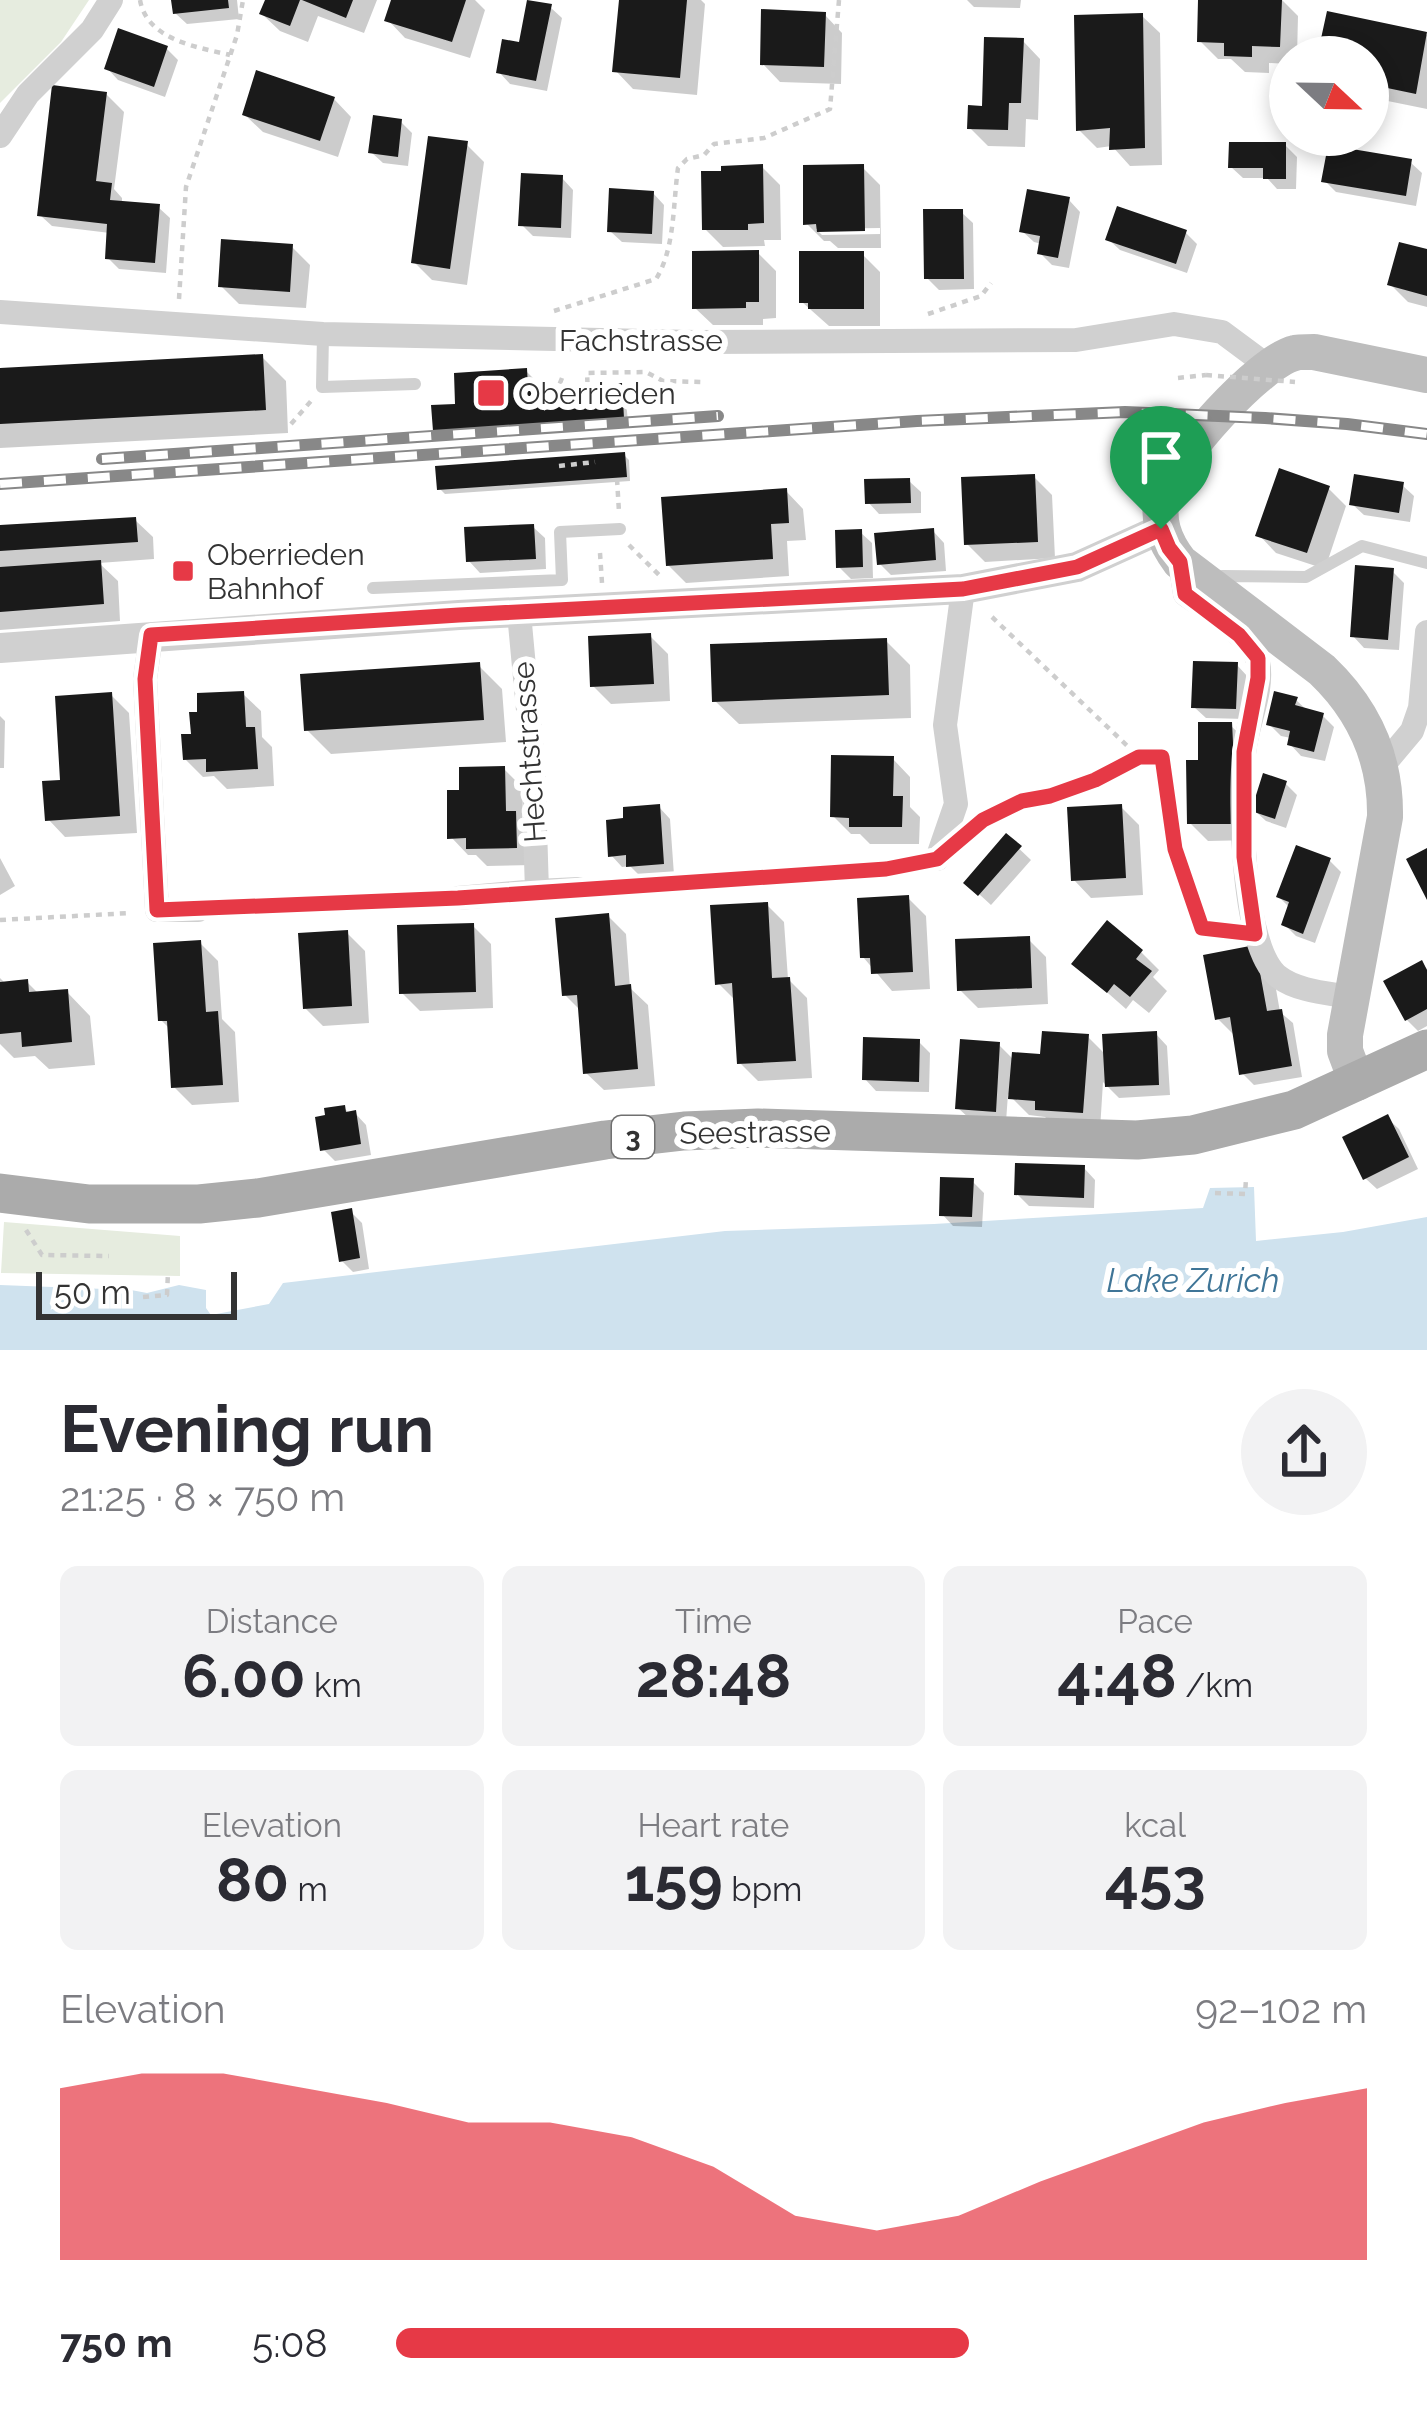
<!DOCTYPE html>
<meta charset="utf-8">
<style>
:root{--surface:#fff;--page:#f2f2f3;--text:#2b2b33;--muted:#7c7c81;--accent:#e63946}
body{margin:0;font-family:Raleway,sans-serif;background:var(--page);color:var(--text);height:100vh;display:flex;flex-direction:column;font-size:45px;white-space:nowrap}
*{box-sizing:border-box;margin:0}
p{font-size:39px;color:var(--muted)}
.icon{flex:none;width:66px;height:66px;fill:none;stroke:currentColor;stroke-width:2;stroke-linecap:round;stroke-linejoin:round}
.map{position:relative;height:1350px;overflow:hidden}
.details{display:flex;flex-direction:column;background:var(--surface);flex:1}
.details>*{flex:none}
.needle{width:78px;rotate:112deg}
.fabs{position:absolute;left:1269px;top:36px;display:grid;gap:24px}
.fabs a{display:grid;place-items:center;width:120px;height:120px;border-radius:50%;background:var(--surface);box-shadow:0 6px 18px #0003;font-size:60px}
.scale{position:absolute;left:36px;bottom:30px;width:201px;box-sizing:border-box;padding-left:12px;border:6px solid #333;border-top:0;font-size:33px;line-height:42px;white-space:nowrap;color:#333;-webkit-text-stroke:9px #fff;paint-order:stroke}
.pin{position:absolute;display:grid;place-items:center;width:102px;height:102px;color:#fff;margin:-123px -51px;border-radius:50% 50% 50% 0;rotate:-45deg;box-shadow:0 0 12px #0007}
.pin .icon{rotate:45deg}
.round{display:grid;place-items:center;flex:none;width:126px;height:126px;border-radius:63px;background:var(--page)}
.headline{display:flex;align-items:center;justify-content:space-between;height:204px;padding:0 60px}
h1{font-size:66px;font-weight:700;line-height:90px}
.stats{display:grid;grid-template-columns:repeat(3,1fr);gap:18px;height:204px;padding:12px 60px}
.stats div{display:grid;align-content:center;border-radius:18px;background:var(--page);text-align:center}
.stats b{font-size:60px;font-weight:700}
.stats small{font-size:33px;font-weight:400}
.stats p{font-size:33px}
.chart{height:336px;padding:24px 60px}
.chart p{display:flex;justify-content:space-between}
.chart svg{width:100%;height:216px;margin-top:12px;fill:var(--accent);opacity:.7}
ul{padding:0 60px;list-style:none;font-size:39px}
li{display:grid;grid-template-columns:192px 144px 1fr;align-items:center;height:90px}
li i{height:30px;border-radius:15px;background:var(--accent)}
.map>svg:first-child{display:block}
.green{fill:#e6ecdf}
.water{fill:#cfe2ee}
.shadow{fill:#0003;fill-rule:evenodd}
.building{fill:#1a1a1a}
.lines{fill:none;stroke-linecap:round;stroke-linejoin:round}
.path{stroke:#cdcdcd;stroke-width:4.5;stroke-dasharray:6 6;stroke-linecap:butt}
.service{stroke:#d0d0d0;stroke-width:12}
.minor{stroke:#d0d0d0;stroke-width:24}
.tertiary{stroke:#d0d0d0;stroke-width:30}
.secondary{stroke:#bdbdbd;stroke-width:36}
.primary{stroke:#ababab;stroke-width:39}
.rail-casing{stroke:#888;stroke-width:12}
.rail{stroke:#fff;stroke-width:8;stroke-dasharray:22;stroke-linecap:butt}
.path-bridge{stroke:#cdcdcd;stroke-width:4.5;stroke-dasharray:6 6;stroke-linecap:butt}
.route-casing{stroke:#fff;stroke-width:24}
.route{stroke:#e63946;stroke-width:15}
.poi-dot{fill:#e63946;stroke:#fff;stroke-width:4.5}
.labels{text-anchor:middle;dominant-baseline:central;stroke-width:12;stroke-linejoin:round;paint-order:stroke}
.shield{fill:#fff;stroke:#707070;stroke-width:3}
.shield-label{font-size:27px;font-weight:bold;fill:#333}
.street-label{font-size:30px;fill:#333;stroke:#fff}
.poi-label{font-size:30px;fill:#333;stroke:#fff;text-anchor:start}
.water-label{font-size:33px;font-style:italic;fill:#3f7597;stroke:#fff}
</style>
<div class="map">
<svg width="1427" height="1350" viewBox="0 0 1427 1350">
<rect width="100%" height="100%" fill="#fff"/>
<!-- green -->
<path class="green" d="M0,0h89l-28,42 -61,61z
M4,1222l176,14v40l-179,-3z"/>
<!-- water -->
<path class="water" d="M1254,1187l2,54 87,-9 84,-15v133h-1427v-65l131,5 16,3 32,-8 27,5v18l5,7 58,-11 14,-21 442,-52 209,-7 269,-16 7,-20z"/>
<!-- shadow -->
<path class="shadow" d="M174,0h63l2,19 -52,5 -12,-11z
M268,0h109l-13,33 -46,-17 -10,26 -28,-11 -18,-17z
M394,0h81l10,10 -15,48 -65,-20 -17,-18z
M622,0h79l4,4 -8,91 -64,-6 -17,-18z
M967,0h54l-1,8 -46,-1z
M1201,0h81l16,16 -1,41h-7v7l-21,-1v10l-24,-1 -14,-13h-13l-18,-18z
M550,7l12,11 -15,73 -37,-7 -11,-12z
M1329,14l98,21v74l-59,-12v-40h-48z
M825,15l17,18 -1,51 -61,-2 -17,-18z
M1142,16l18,17 2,132 -32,1 -18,-20 -15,2 -18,-18z
M1023,41l17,18 -2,61 -12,-1 -1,28 -37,-1 -18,-18 15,-19z
M167,49l11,11 -13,37 -47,-17 -11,-12z
M106,94l18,18 -10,77 8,9v6l36,3 12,11 -4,55 -47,-4 -11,-11 2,-25 -58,-7 -12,-11z
M334,99l17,18 -13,40 -75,-25 -18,-17z
M401,122l11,11 -4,33 -25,-3 -12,-11z
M466,144l18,18 -17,123 -35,-5 -18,-18z
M1285,145l12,12 -1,32h-19l-10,-11h-24l-12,-11z
M1410,162l12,11 -6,33 -80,-14 -11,-11z
M762,167l18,18 1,55h-17l1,6 -42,1 -18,-18 19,-55z
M862,167l18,18 1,63h-43l-8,-7h-6l-18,-18zM880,228v6l-58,1 -6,-6z
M562,178l11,12 -2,48 -38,-2 -12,-12z
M653,193l11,12 -2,39 -40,-2 -12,-11z
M1069,200l11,12 -11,56 -17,-3 -12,-12 2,-9 -8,-2 -12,-11z
M961,212l12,11 1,66 -35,1 -12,-12z
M1186,233l11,11 -10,29 -67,-23 -12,-11z
M292,247l18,18 -4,43 -67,-4 -18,-18z
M1427,252v55l-19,-5 -18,-18z
M758,253l18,18v47l-13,1v6h-50l-18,-17z
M862,254l18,18v54h-51l-27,-24z
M262,357l24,24 2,52 -288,15v-76z
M526,371l12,12v9l82,-6 5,5 3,31 -187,13 -5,-5 18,-23z
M624,455l5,5 1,21 -185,13 -5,-5z
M1034,477l18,18 3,63 -70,4 -18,-18z
M909,481l12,11v21l-42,1 -11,-12z
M1402,485l12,11 -4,26 -46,-7 -12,-11z
M1328,488l18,18 -21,63 -49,-16 -17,-18z
M786,491l17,18 3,31 -19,1 2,35 -103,7 -18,-18z
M135,520l18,17 1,22 -55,4 19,18 2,40 -120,9v-102z
M533,527l12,11 1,31 -66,4 -11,-12z
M933,531l11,12 2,28 -55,4 -11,-11z
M860,532l12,11 1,35 -22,1 -12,-12z
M1392,571l12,12 -5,67 -35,-2 -11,-12z
M650,636l18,18 2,47 -59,3 -18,-18z
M886,641l24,24 1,53 -172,6 -24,-23z
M1237,665l11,12 -2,42 -40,-1 -12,-11z
M479,666l23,23 4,53 -175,12 -24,-24z
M243,694l18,17 1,26 10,10 2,39 -47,3 -13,-13 -11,1 -18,-18 9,-23z
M111,695l18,18 8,120 -72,4 -17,-18 15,-36z
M1296,700l13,12 13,3 12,12 -9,34 -24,-5 -11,-12 1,-6 -10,-2 -12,-12z
M0,716l5,5 -1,47h-4z
M1230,725l18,17 5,98 -45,1 -18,-18 11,-60z
M893,759l17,18v30l10,10 -1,27h-49l-10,-10h-9l-18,-18z
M504,769l18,18v34l11,11 1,33 -47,1 -11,-11h-8l-17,-18 11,-44z
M1286,784l11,11 -11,33 -20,-7 -12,-11z
M659,807l11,12 4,56 -33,2 -11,-11 -8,1 -11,-12 16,-34z
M1121,807l18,18 4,70 -52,3 -17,-18z
M1007,837l24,23 -40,45 -24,-22z
M0,858l15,28 -15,9z
M1330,861l11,11 -26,71 -19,-7 -12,-12 6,-16 -11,-11z
M908,898l18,18 4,73 -38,2 -29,-34z
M767,905l17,17 4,57 19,19 5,80 -54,3 -18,-18 -4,-62 -18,-18z
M608,916l18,18 4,54 18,17 7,81 -51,4 -18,-17 -5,-62 -16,-16z
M473,926l18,18 2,64 -73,3 -18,-18z
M347,933l18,18 4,72 -46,3 -18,-18z
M1028,939l18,18 2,47 -70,4 -18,-18z
M200,943l18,18 4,58 13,13 4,70 -47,3 -18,-18 -4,-58 -9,-9z
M1141,952l18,18 -6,7 14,14 -18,22 -16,-13 -7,9 -51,-45z
M1207,957l65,9 8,46 13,11 9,54 -48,8 -12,-12 -5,-35 -19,-19z
M1421,963l6,6v57l-9,5 -11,-11z
M0,978l6,6 21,-2 12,12 28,-2 23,24 5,49 -46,4 -14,-13 -21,2 -14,-14z
M1156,1034l11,12 3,49 -51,3 -16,-16 -3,48 -44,-3 -11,-10 -16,-2 -21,-21 -2,28 -36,-3 -12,-11 41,-63 15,15 29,-3 44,-21 19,19z
M919,1042l11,11 -1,39 -53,-1 -11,-12z
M344,1108l6,6 5,-1 11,12 5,30 -36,6 -12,-12z
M1387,1118l12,11 19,40 -41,20 -12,-11z
M1084,1168l11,12 -1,28 -65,-2 -12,-12z
M972,1181l12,12 -2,34 -29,-1 -11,-12z
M351,1212l11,11 7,46 -16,3 -12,-12z"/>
<!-- building -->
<path class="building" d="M171,0h57l1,8 -56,6z
M265,0h35l-10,26 -31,-12z
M302,0h51l-7,18z
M391,0h75l-14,42 -68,-21z
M527,0l25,4 -16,77 -40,-8 6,-34 17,3z
M619,0h68l-7,78 -68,-6z
M1198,0h84l-2,47 -28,-1v11l-28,-1v-13l-27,-1z
M761,9l65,3 -2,55 -64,-2z
M1327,11l100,21 -11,62 -48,-10v-27h-51z
M1143,13l2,135 -36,2 1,-22 -34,3 -2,-116z
M118,28l50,18 -14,41 -50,-18z
M984,37l40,1 -3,65h-12l-1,27 -41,-1 1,-24 14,1z
M256,70l79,27 -15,44 -78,-26z
M52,85l55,7 -11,89 16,2 -2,17 50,4 -5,59 -50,-4 2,-35 -70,-8z
M373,115l29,4 -4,38 -30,-4z
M428,136l40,5 -18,128 -39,-6z
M1229,142h57v37h-23v-11h-35z
M1328,145l84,14 -6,37 -85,-14z
M763,164l1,59 -16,1v6h-46l-1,-59h20v-5z
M864,164l1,67 -48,1 -1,-8 -13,1v-60z
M521,173l42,2 -2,53 -43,-2z
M609,188l45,3 -2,43 -45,-2z
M1027,189l43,8 -12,61 -21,-4 3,-18 -21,-4z
M1117,206l70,24 -11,34 -71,-24z
M923,209h40l1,70h-40z
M221,239l72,5 -3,48 -72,-5z
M1399,242l28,7v47l-40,-11z
M759,250v52h-13v6l-54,1v-58z
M799,251h65v58h-56v-6h-9z
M263,354l3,56 -266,14v-56z
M527,368l1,21 94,-6 2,35 -191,13 -2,-26 24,-1 -1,-31z
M625,452l2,25 -190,13 -2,-24z
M1279,468l51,18 -23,67 -52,-17z
M1035,474l3,68 -74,3 -3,-68z
M1354,474l50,8 -5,31 -50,-8z
M910,478l1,25 -46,1 -1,-25z
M787,488l2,35 -18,1 2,35 -107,7 -5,-69z
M136,517l2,25 -138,9v-26z
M534,524l2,35 -70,3 -2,-35z
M934,528l2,32 -59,5 -3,-32z
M862,529l1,38 -27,1 -1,-38z
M101,560l3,44 -104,8v-45z
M1355,565l39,3 -6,72 -38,-3z
M651,633l3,51 -64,3 -2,-51z
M887,638l2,57 -177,7 -2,-58z
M1193,661l45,1 -2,47 -45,-1z
M480,662l4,58 -180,11 -4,-57z
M244,691l2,36h9l3,42 -52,3v-13l-23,1 -2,-26h10l-2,-22h8v-19z
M1274,691l24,6 -3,8 29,8 -10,39 -27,-7 3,-14 -24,-6z
M112,692l8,124 -75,5 -3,-40 18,-1 -5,-84z
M1198,722h34l5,102h-50l-1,-64h12z
M831,755l63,1 -1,40h10l-1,31h-53v-9l-19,-1z
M505,766l1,45h10l1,37 -51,1v-11l-19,1v-49h12v-23z
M1263,773l24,8 -12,38 -24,-8z
M660,804l4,60 -38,3v-12l-18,2 -2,-37 17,-2v-11z
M1122,804l4,74 -55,3 -4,-74z
M1006,833l16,13 -44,50 -15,-13z
M1296,845l35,13 -28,76 -22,-9 8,-23 -13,-5z
M1427,848v52l-21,-41z
M909,895l4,77 -42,2 -1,-16h-10l-3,-60z
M768,902l4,76 18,-1 6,84 -59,3 -5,-81 -17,2 -5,-80z
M609,913l6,73 16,-2 7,85 -55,5 -6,-79 -15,1 -7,-78z
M1107,920l36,30 -7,9 16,12 -22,26 -16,-13 -7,9 -36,-29z
M474,923l2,69 -77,2 -2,-69z
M348,930l4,76 -49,3 -5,-76z
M1030,936l2,52 -75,3 -2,-52z
M201,940l5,72 12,-1 5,74 -52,3 -4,-67h-9l-5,-78z
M1255,945l12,66 15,-2 10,57 -53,9 -9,-58 -15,3 -12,-65z
M1422,960l5,10v39l-22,12 -22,-40z
M28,979l1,13 39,-3 4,53 -50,5 -1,-15 -21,2v-52z
M1042,1031l47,3 -6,79 -48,-3v-9l-27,-2 4,-47 28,2z
M1157,1031l2,54 -54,2 -3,-53z
M863,1037l57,2 -1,43 -57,-2z
M960,1039l40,3 -4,70 -41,-3z
M345,1105l1,7 10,-2 5,34 -41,7 -5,-34 10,-2 -1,-7z
M1388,1114l21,43 -46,23 -21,-43z
M1015,1163l70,2 -1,33 -70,-3z
M940,1177l34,1 -2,39 -33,-1z
M352,1208l8,50 -21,4 -8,-50z"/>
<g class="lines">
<!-- path -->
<path class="path" d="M140,0c7,40 57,47 90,55
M179,299l7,-112 51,-152 6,-35
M554,311l102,-32c19,-30 17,-76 22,-111l9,-9 17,-4 10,-11 50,-6 66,-29 9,-109
M928,314l53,-18 10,-13
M562,378l-4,10 3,9c11,5 17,5 27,-3l-1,-21 59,-1 17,9 40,1
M1178,378l28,-3
M543,409l18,-12
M291,424l20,-23
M559,466l36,-4
M617,479l2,33
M629,545l30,30
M600,553l2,30
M992,617l147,140h23l13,92 27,79 29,4
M978,825c27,-20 51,-22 81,-32 28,-10 54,-22 80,-36
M601,887l285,-18 27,-5
M222,909l210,-9
M0,920l131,-7
M1215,1193l30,1 1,-15
M26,1230l16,25 67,1
M143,1297l24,-2 1,-23"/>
<!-- service -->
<path class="service" d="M323,335l-1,52 93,-3
M1217,582l5,-6 84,1 56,-31 65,17
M373,588l189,-8 -2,-48 60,-3"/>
<!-- minor -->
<path class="minor" d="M0,136l28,-42 64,-64 19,-30
M0,312l323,22 372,8 381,-2 98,-16 48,8 47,35
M1180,562l5,32c19,14 69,45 73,68 6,29 -12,63 -14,92 -4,47 -3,195 35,223 18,14 49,16 71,20
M151,636l-6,43 12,231h41
M1381,768l31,-37 8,-23 7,-76
M937,859l19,-55 -11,-79 18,-136
M537,891l41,-2
M458,898l79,-7 -4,-127 -14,-151"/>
<!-- tertiary -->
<path class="tertiary" d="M0,648l459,-33 504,-26 114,-22 84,-38"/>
<!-- secondary -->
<path class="secondary" d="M1357,1083l-12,-32v-16l40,-218c1,-58 -21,-107 -63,-147l-142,-108c-16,-21 -24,-42 -17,-69 9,-34 97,-132 132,-140 3,-1 16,-1 19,-1l113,23"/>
<!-- primary -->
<path class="primary" d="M0,1193l89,11h110l59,-6 347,-58 79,-9 74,-3 379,12 56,-5 101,-25 133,-61"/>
<defs>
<path id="rail" d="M102,459l616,-43
M0,484l917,-63 208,-9 140,6 82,6 80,10"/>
</defs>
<!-- rail casing -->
<use href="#rail" class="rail-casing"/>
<!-- rail -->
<use href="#rail" class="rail"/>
<!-- path-bridge -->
<path class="path-bridge" d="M1206,375l89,7"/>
</g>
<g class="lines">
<defs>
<path id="route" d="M1161,529l8,19 11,14 5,32 54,41 19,23v20l-14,74v105l11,77 -53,-6 -27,-79 -13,-92h-23l-44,23 -45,16 -28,5 -39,19 -46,39 -51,10 -428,29 -301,12 -12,-231 6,-44 308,-20 504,-26 114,-22z"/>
</defs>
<!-- route casing -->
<use href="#route" class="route-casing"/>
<!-- route -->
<use href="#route" class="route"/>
</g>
<!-- markers -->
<g class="poi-dot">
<rect x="476" y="378" width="30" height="30" rx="6"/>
<rect x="171" y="559" width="24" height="24" rx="6"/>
</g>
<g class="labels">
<!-- shield labels -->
<rect class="shield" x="612" y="1116" width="42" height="42" rx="9"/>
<g class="shield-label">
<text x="633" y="1137">3</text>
</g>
<!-- street labels -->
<g class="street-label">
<text x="641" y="340">Fachstrasse</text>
<text transform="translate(529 752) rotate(-94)">Hechtstrasse</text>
<text transform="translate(755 1132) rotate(-1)">Seestrasse</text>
</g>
<!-- poi labels -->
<g class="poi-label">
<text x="518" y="393">Oberrieden</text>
<text x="207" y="554">Oberrieden<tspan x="207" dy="34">Bahnhof</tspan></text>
</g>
<!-- water labels -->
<g class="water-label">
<text x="1193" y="1280">Lake Zurich</text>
</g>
</g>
</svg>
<div class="fabs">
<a><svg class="needle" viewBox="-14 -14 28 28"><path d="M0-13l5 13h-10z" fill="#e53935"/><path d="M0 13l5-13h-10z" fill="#7c7c81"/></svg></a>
</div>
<div class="scale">50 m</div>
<div class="pin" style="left:1161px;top:529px;background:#1e9e55"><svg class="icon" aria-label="arrive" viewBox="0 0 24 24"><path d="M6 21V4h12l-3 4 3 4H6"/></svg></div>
</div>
<section class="details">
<div class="headline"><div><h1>Evening run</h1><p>21:25 · 8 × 750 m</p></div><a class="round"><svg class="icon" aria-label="share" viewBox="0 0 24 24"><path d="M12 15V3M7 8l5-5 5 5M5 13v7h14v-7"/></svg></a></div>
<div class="stats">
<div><p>Distance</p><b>6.00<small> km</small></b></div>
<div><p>Time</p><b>28:48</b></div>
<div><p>Pace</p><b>4:48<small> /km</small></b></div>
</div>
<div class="stats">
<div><p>Elevation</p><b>80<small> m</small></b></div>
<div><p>Heart rate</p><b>159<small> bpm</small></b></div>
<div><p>kcal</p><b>453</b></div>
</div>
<div class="chart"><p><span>Elevation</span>92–102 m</p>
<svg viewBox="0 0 160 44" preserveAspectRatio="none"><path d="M0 44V9L10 6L20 6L30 9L40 12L50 16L60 16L70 19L80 25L90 35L100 38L110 35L120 28L130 22L140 16L150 12L160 9V44z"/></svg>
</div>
<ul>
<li><b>750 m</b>5:08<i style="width:59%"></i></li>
</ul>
</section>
